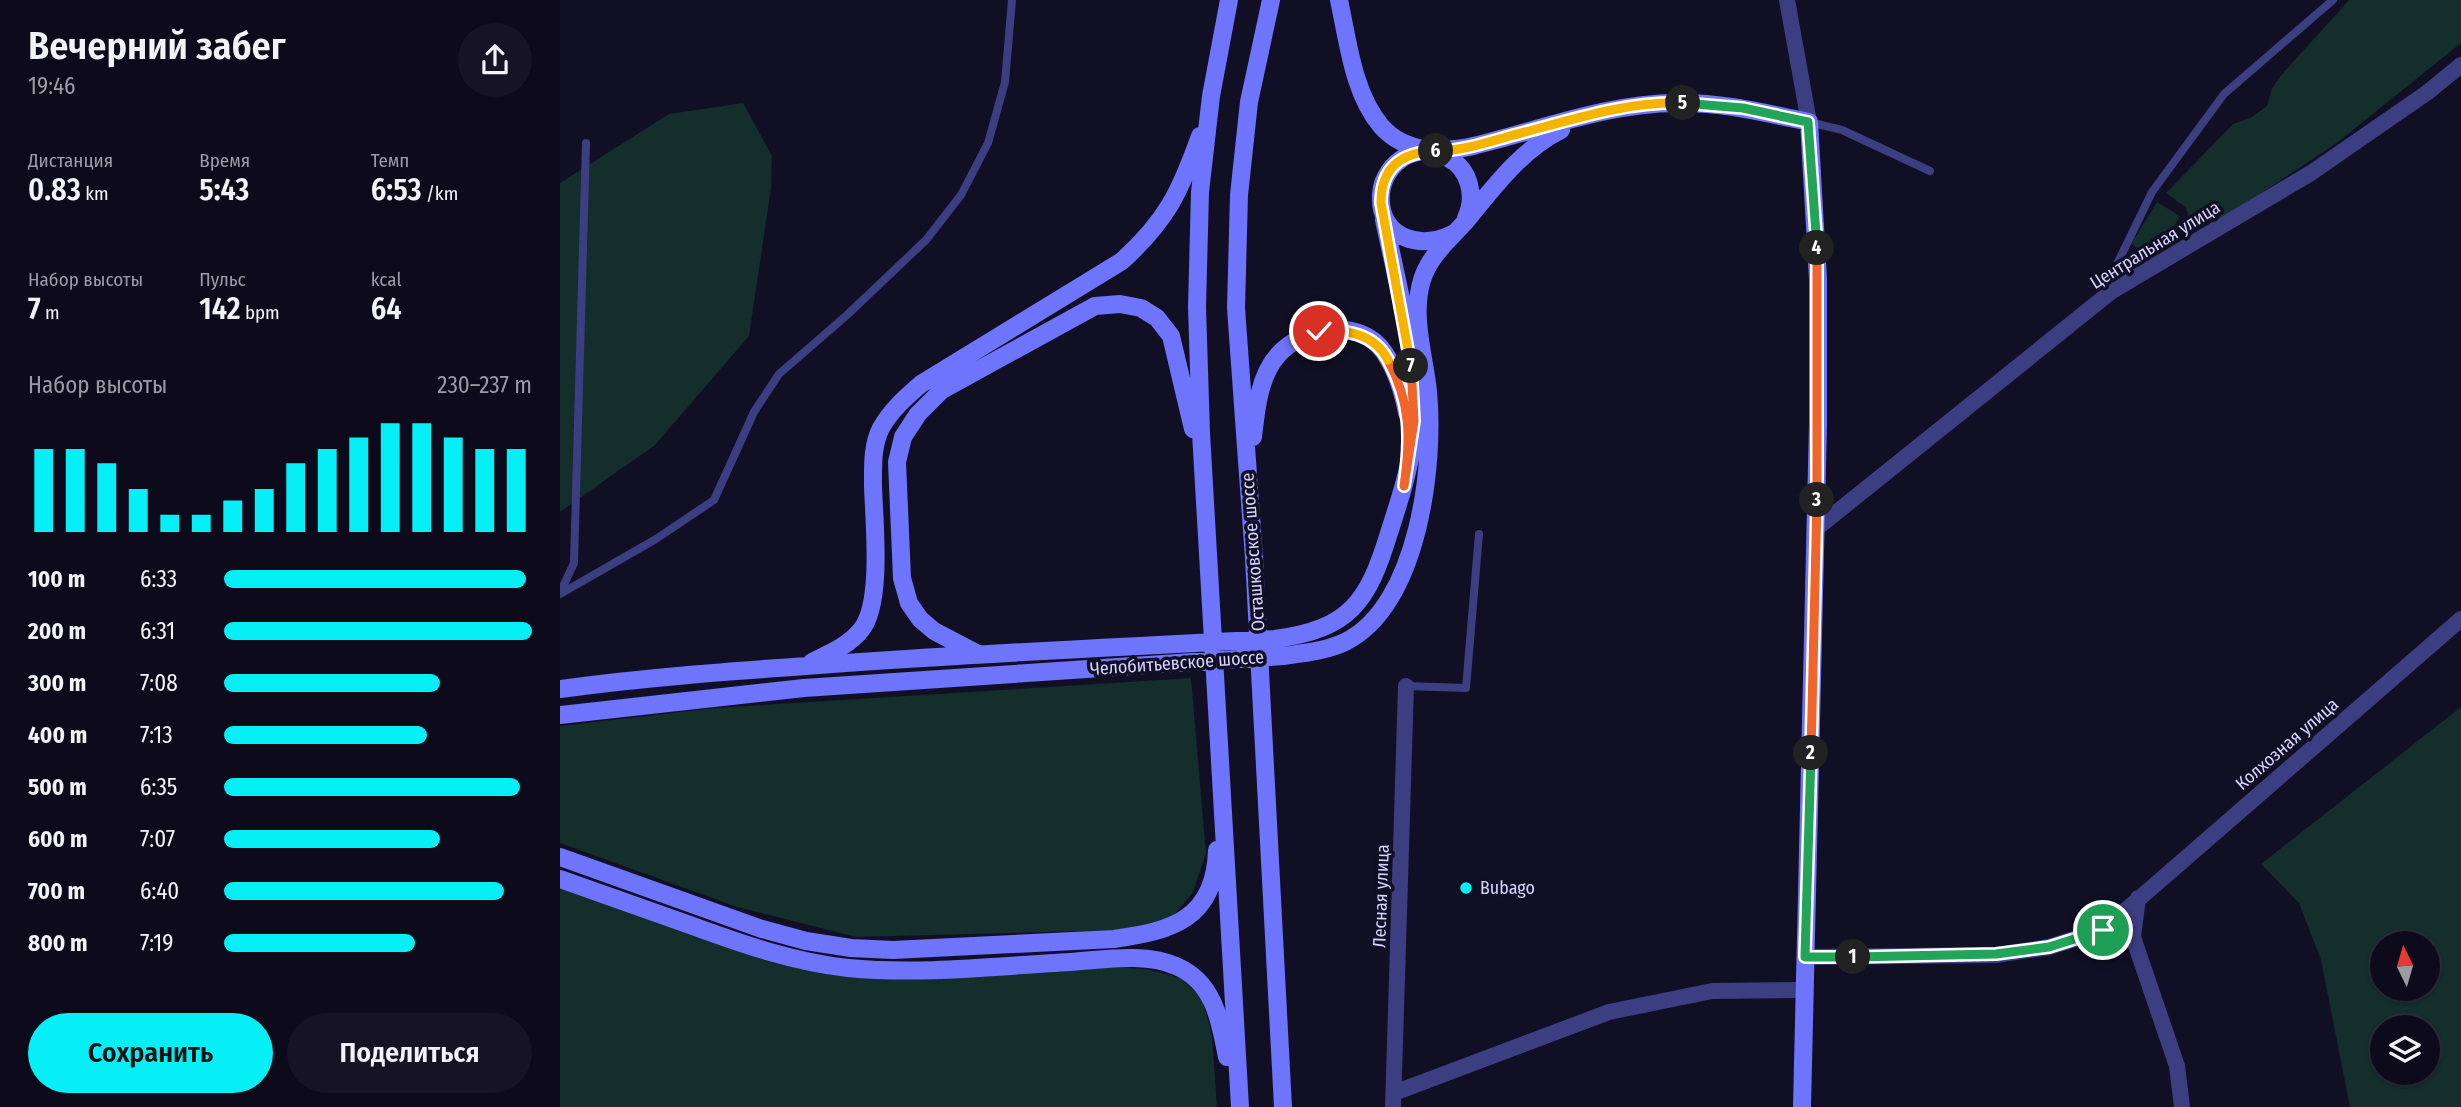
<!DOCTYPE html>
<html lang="ru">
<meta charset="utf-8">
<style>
:root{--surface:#0d0b1b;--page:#161424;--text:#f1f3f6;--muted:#9a9ba3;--line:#2d2b3a;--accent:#07eff6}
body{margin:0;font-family:"Fira Sans Condensed",sans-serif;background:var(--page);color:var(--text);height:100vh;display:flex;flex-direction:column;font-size:26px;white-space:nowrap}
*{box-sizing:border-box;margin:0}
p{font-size:23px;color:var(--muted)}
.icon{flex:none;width:38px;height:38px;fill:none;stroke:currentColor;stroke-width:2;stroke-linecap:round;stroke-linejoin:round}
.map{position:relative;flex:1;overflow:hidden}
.sheet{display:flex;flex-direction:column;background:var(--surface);width:560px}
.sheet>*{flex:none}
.needle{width:46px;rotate:355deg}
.buttons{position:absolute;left:1810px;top:931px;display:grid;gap:14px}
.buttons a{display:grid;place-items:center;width:70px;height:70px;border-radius:50%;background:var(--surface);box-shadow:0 2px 5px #0004,0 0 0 2px var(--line);font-size:35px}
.pin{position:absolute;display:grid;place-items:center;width:60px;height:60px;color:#fff;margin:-30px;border:4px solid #fff;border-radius:50%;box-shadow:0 2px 7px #0007}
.km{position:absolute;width:35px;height:35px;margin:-18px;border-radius:50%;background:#222;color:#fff;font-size:19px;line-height:35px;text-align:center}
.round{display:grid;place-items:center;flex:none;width:74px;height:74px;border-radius:37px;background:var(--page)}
.head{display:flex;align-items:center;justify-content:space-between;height:119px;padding:0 28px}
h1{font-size:38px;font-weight:600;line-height:52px}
.metrics{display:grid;grid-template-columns:repeat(3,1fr);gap:10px;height:119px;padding:7px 28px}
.metrics div{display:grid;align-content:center}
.metrics b{font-size:30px;font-weight:600}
.metrics small{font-size:19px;font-weight:400}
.metrics p{font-size:19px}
.chart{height:196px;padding:14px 28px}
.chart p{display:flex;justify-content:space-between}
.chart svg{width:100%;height:126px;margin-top:7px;stroke:var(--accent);stroke-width:6}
.button{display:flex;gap:14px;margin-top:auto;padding:14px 28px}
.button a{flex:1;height:80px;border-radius:42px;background:var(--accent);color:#111;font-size:28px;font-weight:600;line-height:80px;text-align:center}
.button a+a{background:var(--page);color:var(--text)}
ul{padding:0 28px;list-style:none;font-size:23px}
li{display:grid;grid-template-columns:112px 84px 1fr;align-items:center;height:52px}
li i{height:18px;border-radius:9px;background:var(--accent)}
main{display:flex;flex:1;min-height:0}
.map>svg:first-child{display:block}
.green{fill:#132e2b;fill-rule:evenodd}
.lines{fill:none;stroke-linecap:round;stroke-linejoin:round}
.lane{stroke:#3c3e82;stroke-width:8}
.street{stroke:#3c3e82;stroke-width:16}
.secondary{stroke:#6e74fb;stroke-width:18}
.split-1-casing{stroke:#fff;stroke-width:14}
.split-2-casing{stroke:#fff;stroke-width:14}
.split-3-casing{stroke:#fff;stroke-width:14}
.split-4-casing{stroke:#fff;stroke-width:14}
.split-5-casing{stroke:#fff;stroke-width:14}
.split-6-casing{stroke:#fff;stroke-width:14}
.split-7-casing{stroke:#fff;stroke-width:14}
.split-8-casing{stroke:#fff;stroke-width:14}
.split-9-casing{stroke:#fff;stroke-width:14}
.split-1{stroke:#22a559;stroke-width:9}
.split-2{stroke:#22a559;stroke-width:9}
.split-3{stroke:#f0652b;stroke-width:9}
.split-4{stroke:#f0652b;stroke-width:9}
.split-5{stroke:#22a559;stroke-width:9}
.split-6{stroke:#f5b400;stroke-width:9}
.split-7{stroke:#f5b400;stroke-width:9}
.split-8{stroke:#f0652b;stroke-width:9}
.split-9{stroke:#f5b400;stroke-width:9}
.poi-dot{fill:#07eff6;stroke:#110f24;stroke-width:2.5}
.labels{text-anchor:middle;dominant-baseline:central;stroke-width:7;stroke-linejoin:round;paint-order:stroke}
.street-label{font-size:18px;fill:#d6d4fe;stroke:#110f24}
.poi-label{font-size:18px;fill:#d6d4fe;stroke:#110f24;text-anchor:start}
</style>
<main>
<section class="sheet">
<div class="head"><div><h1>Вечерний забег</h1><p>19:46</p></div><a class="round"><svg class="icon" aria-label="share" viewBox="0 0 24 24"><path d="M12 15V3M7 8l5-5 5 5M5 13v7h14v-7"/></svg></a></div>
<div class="metrics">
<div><p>Дистанция</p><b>0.83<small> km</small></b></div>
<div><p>Время</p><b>5:43</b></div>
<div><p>Темп</p><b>6:53<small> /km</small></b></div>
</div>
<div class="metrics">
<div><p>Набор высоты</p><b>7<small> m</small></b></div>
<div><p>Пульс</p><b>142<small> bpm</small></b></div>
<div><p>kcal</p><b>64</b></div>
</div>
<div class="chart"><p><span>Набор высоты</span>230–237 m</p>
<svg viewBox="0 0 160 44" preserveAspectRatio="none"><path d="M5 44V15M15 44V15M25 44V20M35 44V29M45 44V38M55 44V38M65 44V33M75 44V29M85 44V20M95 44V15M105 44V11M115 44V6M125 44V6M135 44V11M145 44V15M155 44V15"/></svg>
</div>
<ul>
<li><b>100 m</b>6:33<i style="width:98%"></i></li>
<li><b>200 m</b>6:31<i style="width:100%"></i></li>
<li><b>300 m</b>7:08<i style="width:70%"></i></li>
<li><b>400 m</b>7:13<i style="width:66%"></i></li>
<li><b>500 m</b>6:35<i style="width:96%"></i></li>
<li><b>600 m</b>7:07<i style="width:70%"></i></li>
<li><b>700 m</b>6:40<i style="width:91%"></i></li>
<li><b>800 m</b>7:19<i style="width:62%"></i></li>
</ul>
<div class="button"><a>Сохранить</a><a>Поделиться</a></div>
</section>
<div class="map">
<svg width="1901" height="1107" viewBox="0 0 1901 1107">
<rect width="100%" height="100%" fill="#110f24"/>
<!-- green -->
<path class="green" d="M1789,0h112v43l-123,99 -111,74 -18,2 -17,10 -6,-20 -20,-15 67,-69 19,-7 15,-11 5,-18 12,-16z
M183,103l29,53 -1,32 -22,148 -94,109 -95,67v-329l109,-69z
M1597,202l23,14 -25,42 -24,-14z
M631,678l15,176 -14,40 -20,23 -49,13 -267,7 -119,-30 -177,-64v-117l155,-18z
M1901,707v400h-111l-29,-147 -22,-57 -38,-39zM1822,943h45v46h-45zM1822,1027h45v46h-45z
M0,886l231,80 171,10 151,-9 33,2 35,9 21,20 10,38 5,71h-657z"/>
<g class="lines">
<!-- lane -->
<path class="lane" d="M1249,122l33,8 88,41
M1552,291l5,-27 35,-72 72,-98 109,-94
M0,593l14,-30 12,-420
M0,594l96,-55 58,-39 40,-88 25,-38 68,-59 79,-75 35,-45 27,-52 17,-61 7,-82
M846,686l60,2 13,-154"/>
<!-- street -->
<path class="street" d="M1227,0l22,122
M1257,528l295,-237 199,-118 117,-81 33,-27
M1578,898l-5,39 44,129 5,41
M1245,957l191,-2 53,-8 54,-17 358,-311
M834,1093l215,-81 103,-21 92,-1
M833,1107l13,-421"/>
<!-- secondary -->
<path class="secondary" d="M669,0l-18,96 -11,96 -3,115 4,126 39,674
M711,0l-22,102 -10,93 -3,113 18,250 29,549
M779,0c9,41 14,93 42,126 21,24 43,20 67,32 22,11 28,39 18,60
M896,232c-33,20 -78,7 -75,-38 1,-16 11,-30 25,-38 18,-9 43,-4 63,-9 68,-16 138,-44 208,-44 44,-1 88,10 132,19l9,157v144l-16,684
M693,437c3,-27 6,-61 25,-82 24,-28 82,-38 106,-3 12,18 19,40 23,61
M418,654l-44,-23 -14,-12 -11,-16 -7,-25 -5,-116 6,-25 15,-23 24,-24 153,-84 25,-2 21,4 16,10 14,18 22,93
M252,662c18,-9 36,-16 49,-32 22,-26 13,-109 12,-144 0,-19 -1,-41 8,-58 10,-18 25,-31 40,-44l201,-123c45,-41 58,-69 78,-125
M0,689c95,-13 190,-19 286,-26 143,-10 286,-17 429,-24 75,-10 93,-37 114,-106 10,-31 20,-61 24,-93 7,-73 -14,-149 -29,-220
M0,715l244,-27 479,-32c21,-3 43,-5 62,-14 74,-36 90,-179 83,-251 -4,-36 -17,-76 -6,-111 7,-24 28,-41 44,-59 28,-34 55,-71 95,-91
M0,857l202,72 44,12 45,7 42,2 221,-11c58,-8 101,-20 103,-89
M0,879c43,15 87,31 130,46 52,19 103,37 158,43 73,7 149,-2 222,-6 33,-2 75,-10 106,4 38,16 44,54 51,91"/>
</g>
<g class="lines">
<defs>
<path id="split-1" d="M1293,957l143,-3 53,-7 54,-17"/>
<path id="split-2" d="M1251,753l-6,204h48"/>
<path id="split-3" d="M1251,753l6,-253"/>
<path id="split-4" d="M1257,248v252"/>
<path id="split-5" d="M1123,103l60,5 65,14 9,126"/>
<path id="split-6" d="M876,151c25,0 49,-8 74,-15 55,-14 115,-35 173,-33"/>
<path id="split-7" d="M851,366l-30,-163c0,-36 21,-51 55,-52"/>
<path id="split-8" d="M828,360c23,43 23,78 16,126l10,-65 -3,-55"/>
<path id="split-9" d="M759,331c28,-1 55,2 69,29"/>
</defs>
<!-- split-1 casing -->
<use href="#split-1" class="split-1-casing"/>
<!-- split-2 casing -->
<use href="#split-2" class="split-2-casing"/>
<!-- split-3 casing -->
<use href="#split-3" class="split-3-casing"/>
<!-- split-4 casing -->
<use href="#split-4" class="split-4-casing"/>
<!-- split-5 casing -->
<use href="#split-5" class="split-5-casing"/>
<!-- split-6 casing -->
<use href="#split-6" class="split-6-casing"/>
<!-- split-7 casing -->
<use href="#split-7" class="split-7-casing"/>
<!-- split-8 casing -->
<use href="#split-8" class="split-8-casing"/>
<!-- split-9 casing -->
<use href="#split-9" class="split-9-casing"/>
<!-- split-1 -->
<use href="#split-1" class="split-1"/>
<!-- split-2 -->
<use href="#split-2" class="split-2"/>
<!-- split-3 -->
<use href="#split-3" class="split-3"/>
<!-- split-4 -->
<use href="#split-4" class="split-4"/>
<!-- split-5 -->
<use href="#split-5" class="split-5"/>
<!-- split-6 -->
<use href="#split-6" class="split-6"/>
<!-- split-7 -->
<use href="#split-7" class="split-7"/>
<!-- split-8 -->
<use href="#split-8" class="split-8"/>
<!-- split-9 -->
<use href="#split-9" class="split-9"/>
</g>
<!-- markers -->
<circle class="poi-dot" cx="906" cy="888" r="7"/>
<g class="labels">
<!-- street labels -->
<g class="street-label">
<text transform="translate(1595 245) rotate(-32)">Центральная улица</text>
<text transform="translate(693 552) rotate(-94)">Осташковское шоссе</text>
<text transform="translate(617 663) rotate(-4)">Челобитьевское шоссе</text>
<text transform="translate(1727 744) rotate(-41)">Колхозная улица</text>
<text transform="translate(821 896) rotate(-88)">Лесная улица</text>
</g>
<!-- poi labels -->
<g class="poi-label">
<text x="920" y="888">Bubago</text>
</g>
</g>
</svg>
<div class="buttons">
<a><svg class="needle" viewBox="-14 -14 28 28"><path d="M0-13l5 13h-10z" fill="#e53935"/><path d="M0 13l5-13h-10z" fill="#9a9ba3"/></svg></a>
<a><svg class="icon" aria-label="layers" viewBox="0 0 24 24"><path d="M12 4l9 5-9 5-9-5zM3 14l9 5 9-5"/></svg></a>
</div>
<div class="pin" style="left:1543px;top:930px;background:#1e9e55"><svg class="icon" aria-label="arrive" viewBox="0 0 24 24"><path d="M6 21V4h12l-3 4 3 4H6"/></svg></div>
<div class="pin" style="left:759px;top:331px;background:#d93025"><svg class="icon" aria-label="check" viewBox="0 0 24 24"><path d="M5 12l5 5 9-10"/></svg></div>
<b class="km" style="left:1293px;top:957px">1</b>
<b class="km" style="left:1251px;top:753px">2</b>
<b class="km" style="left:1257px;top:500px">3</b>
<b class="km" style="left:1257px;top:248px">4</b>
<b class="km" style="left:1123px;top:103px">5</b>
<b class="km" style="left:876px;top:151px">6</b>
<b class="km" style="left:851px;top:366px">7</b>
</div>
</main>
